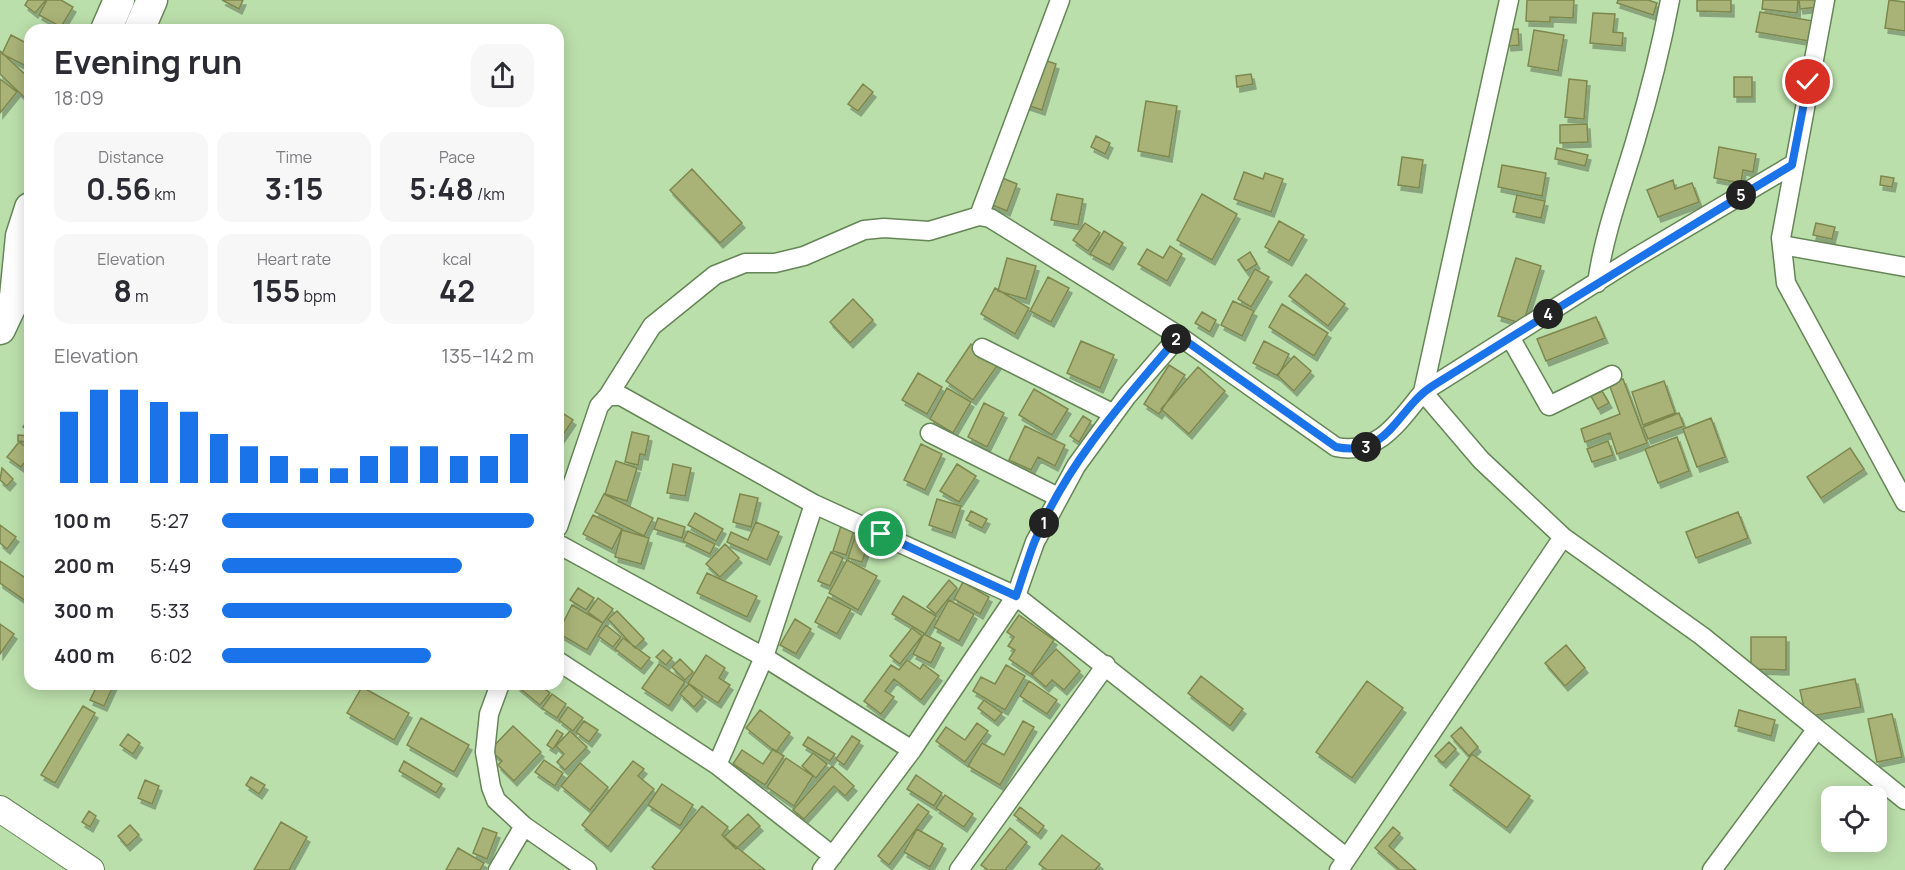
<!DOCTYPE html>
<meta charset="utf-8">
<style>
:root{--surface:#fff;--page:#f7f7f7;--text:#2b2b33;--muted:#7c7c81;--accent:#1a73e8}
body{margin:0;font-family:Manrope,sans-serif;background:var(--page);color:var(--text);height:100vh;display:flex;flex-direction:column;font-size:22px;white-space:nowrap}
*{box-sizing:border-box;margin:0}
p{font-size:20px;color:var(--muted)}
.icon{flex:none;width:33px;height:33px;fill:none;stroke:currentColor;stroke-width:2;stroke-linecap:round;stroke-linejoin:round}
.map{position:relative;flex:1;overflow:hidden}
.sheet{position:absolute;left:24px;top:24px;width:540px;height:666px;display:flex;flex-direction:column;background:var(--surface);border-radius:18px;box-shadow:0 3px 15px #0003}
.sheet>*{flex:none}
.controls{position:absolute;left:1821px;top:786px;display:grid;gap:12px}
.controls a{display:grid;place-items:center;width:66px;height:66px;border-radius:12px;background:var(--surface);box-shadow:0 3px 15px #0003;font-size:30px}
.pin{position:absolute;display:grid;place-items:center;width:51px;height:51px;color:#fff;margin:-26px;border:3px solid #fff;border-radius:50%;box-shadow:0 2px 6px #0007}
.km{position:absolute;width:30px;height:30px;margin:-15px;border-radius:50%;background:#222;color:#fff;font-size:16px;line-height:30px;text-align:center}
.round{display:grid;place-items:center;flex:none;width:63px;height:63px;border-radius:18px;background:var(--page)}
.summary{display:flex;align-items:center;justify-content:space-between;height:102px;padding:0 30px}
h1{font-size:33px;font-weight:700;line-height:45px}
.stats{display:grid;grid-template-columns:repeat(3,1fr);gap:9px;height:102px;padding:6px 30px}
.stats div{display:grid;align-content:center;border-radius:15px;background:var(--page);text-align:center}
.stats b{font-size:30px;font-weight:700}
.stats small{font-size:16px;font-weight:400}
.stats p{font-size:16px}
.chart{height:168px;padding:12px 30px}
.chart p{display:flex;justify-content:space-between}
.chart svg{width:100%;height:108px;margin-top:6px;stroke:var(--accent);stroke-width:6}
ul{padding:0 30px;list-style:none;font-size:20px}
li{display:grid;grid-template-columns:96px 72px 1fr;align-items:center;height:45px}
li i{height:15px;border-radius:8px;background:var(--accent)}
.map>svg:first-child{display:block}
.building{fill:#a9b377;stroke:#7e874e;stroke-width:1.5;filter:url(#shadow)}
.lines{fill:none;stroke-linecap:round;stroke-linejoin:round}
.minor-casing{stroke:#658656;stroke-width:21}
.secondary-casing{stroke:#658656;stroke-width:28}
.trunk-casing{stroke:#658656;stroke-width:33}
.minor{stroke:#fff;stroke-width:18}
.secondary{stroke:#fff;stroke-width:26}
.trunk{stroke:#fff;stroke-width:30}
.route-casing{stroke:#fff;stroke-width:12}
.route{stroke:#1a73e8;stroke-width:8}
</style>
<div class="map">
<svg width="1905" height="870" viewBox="0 0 1905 870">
<defs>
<filter id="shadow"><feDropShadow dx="3" dy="5" stdDeviation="0" flood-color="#0004"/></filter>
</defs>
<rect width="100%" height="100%" fill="#bbdfab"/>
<!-- building -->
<path class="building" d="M28,0h18l-11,13 -10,-8z
M47,0h14l12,7 -12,20 -22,-12z
M222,0h21l-4,9z
M1527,0h47l-1,18 -23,-1v5l-24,-1z
M1618,0h30l9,3 -4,12 -36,-12z
M1697,0h34v12l-34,-1z
M1763,0h35l-1,13 -35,-4z
M1799,0h18l1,7 -18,2z
M1889,0l16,2v29l-20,-3z
M1760,12l53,9 -4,20 -53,-9z
M1593,13l22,1 -2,18 10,1 -1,13 -32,-3z
M1518,29l1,16 -11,1 -2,-16z
M1534,30l30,5 -6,36 -30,-5z
M11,35l19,10v23l-28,-14z
M0,51l30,28v15l-4,5 -26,-25z
M1029,55l27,9 -14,46 -27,-9z
M1251,74l2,10 -16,3 -1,-11z
M1734,77h18v20h-18z
M0,79l17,13 -17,21z
M1569,79l18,2 -3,38 -19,-2z
M863,84l10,8 -15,19 -10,-7z
M1146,101l31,5 -8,51 -31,-6z
M1587,124l1,18 -28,1v-18z
M1096,136l14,7 -5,11 -14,-7z
M1719,147l37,7 -3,18 -10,-2 -2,13 -27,-5z
M1557,148l31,7 -3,11 -30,-7z
M1402,157l21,3 -4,28 -21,-3z
M1502,165l44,8 -4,23 -44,-9z
M692,169l50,54 -22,20 -50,-53z
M1244,172l19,7 2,-6 18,6 -12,33 -37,-13z
M995,175l22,9 -10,27 -22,-9z
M1881,176l13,2 -2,9 -12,-2z
M1673,180l2,9 17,-6 7,19 -41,15 -11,-27z
M1057,194l26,5 -5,26 -27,-5z
M1202,194l35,20 -25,46 -35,-20z
M1517,195l28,6 -4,17 -28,-6z
M1279,221l25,14 -15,26 -24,-14z
M1085,223l15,10 -12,18 -15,-11z
M1816,223l19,4 -3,12 -19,-4z
M1104,231l19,12 -13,22 -20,-11z
M1170,246l12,8 -15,27 -29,-17 9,-15 16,9z
M1250,252l7,12 -11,7 -8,-11z
M1007,258l29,8 -10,33 -28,-8z
M1516,258l25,8 -18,58 -25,-8z
M1255,269l14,8 -18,30 -13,-8z
M1306,274l39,30 -17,22 -39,-30z
M1048,277l21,11 -18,34 -21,-11z
M995,288l34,20 -14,26 -34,-20z
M853,299l20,21 -23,23 -20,-21z
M1233,301l21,10 -12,25 -21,-11z
M1282,304l46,29 -14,23 -45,-29z
M1202,312l14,8 -6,12 -15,-9z
M1596,317l9,21 -59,23 -9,-22z
M1081,341l33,14 -14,33 -33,-15z
M1264,341l25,13 -11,22 -25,-13z
M971,344l28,19 -26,37 -27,-19z
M1294,356l17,15 -17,20 -17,-16z
M1169,365l16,10 -26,39 -15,-10z
M1198,367l27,24 -36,43 -28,-25z
M918,373l24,14 -15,27 -25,-14z
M1623,379l24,64 -30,11 -7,-21 -25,9 -4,-13 39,-15 -11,-30z
M1664,381l11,32 -32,12 -11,-33z
M947,388l24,14 -18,31 -23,-14z
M1034,389l34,20 -16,26 -33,-20z
M1602,391l7,12 -11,6 -7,-13z
M984,403l20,10 -17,34 -19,-10z
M558,410l15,10 -15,22z
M1679,413l5,13 -36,13 -5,-12z
M1083,416l8,5 -12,21 -9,-6z
M30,418v15l-7,-6z
M1711,418l14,39 -28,10 -14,-38z
M1025,426l40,19 -10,21 -17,-9 -7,13 -22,-10z
M632,432l17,4 -4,19 -5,-1 -2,11 -13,-3z
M18,435l11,1 -1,6 -10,-1z
M1677,437l12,34 -31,12 -13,-34z
M1608,441l5,14 -21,7 -5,-13z
M19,442l11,8v5l-9,12 -14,-10z
M921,444l21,10 -17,36 -21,-10z
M1850,448l14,21 -43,29 -14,-21z
M616,461l21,7 -10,33 -22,-7z
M673,464l18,4 -6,28 -18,-3z
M957,464l19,12 -17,26 -19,-11z
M2,468l11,11 -6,7 -7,-6z
M604,494l49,24 -9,18 -49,-24z
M740,494l18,4 -7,29 -18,-5z
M937,499l24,7 -9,27 -23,-8z
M971,511l16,8 -5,9 -16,-8z
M1738,512l10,26 -52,20 -10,-26z
M695,513l28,16 -7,12 -28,-16z
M593,515l29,14 -10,20 -29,-15z
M658,518l27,9 -3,11 -28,-9z
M756,522l23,10 -12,28 -40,-18 4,-10 17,8z
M0,525l16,12 -9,12 -7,-6z
M841,526l13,5 -8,24 -13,-4z
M622,530l27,8 -8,26 -26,-7z
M688,531l27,13 -5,10 -27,-13z
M856,534l14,4 -8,24 -14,-4z
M725,544l14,14 -19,19 -14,-13z
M831,552l12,6 -13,28 -12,-5z
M847,560l30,16 -19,34 -29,-17z
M0,561l30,20v23l-30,-21z
M707,573l50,23 -10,21 -50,-24z
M949,580l8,8 -21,26 -9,-7z
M963,582l26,15 -9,17 -26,-15z
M578,588l16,10 -8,12 -16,-10z
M903,596l33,20 -11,18 -33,-20z
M828,597l23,12 -14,25 -22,-12z
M598,598l15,11 -10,14 -15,-11z
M949,600l25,14 -15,27 -25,-14z
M572,605l31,18 -16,27 -29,-17z
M617,611l27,28 -9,9 -27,-29z
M1019,615l35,25 -23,34 -22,-15 6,-9 -7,-4 6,-9 -7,-5z
M795,619l16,10 -15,25 -16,-9z
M0,624l14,10 -14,20z
M606,625l15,12 -8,10 -15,-11z
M912,628l10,8 -22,28 -10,-8z
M924,634l17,9 -10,20 -18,-9z
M1751,637h35v33l-35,-1z
M623,638l27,20 -9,11 -26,-20z
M1566,645l19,23 -20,18 -20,-23z
M1056,649l24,22 -16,19 -12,-10 -6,7 -14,-12z
M663,650l9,8 -6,7 -10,-8z
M706,655l19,13 -6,10 11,7 -12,18 -30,-20z
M680,659l13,13 -8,8 -13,-13z
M907,660l13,9 3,-5 16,12 -18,24 -27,-21 -9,12 9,6 -13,17 -17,-13 27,-36 8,5z
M659,664l26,18 -16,24 -27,-18z
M1006,665l19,11 -20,34 -32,-19 8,-14 14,7z
M1201,676l42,33 -13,17 -42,-33z
M1855,679l6,28 -55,10 -6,-27z
M1029,681l28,19 -10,14 -27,-18z
M1367,681l36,27 -51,70 -36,-26z
M98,684h16l-10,22 -14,-6z
M519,684h19l12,9 -10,12 -23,-19z
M689,684l14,13 -9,10 -14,-13z
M362,687l47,26 -15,27 -47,-27z
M552,694l14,10 -9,14 -15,-10z
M984,700l18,13 -7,8 -17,-13z
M83,706l12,7 -40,70 -14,-8z
M568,707l15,11 -10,13 -14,-11z
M760,710l30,23 -14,19 -30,-24z
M1739,710l36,10 -4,16 -36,-10z
M1892,714l10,43 -25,5 -9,-43z
M421,718l48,27 -15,27 -47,-27z
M584,721l14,9 -9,12 -13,-10z
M1023,721l11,6 -34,58 -32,-19 14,-23 22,12z
M977,723l11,8 -23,31 -29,-21 10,-14 19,13z
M513,726l28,26 -27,29 -16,-16 4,-4 -12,-11z
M1461,727l17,20 -9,9 -18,-20z
M557,730l6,4 -10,15 -6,-4z
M570,731l17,16 -22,23 -8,-8 7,-8 -8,-8z
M128,734l12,9 -7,11 -13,-9z
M852,736l8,5 -16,24 -8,-6z
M808,737l27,17 -5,7 -27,-16z
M1449,742l7,7 -13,14 -8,-7z
M773,749l11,7 -19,29 -32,-21 9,-14 21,14z
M813,753l14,11 -11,14 -14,-12z
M1472,754l58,42 -23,32 -57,-43z
M786,758l27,18 -19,30 -27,-19z
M544,760l19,13 -8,13 -20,-14z
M404,761l38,23 -6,9 -37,-22z
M633,761l11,8 -6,7 16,13 -46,58 -26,-22z
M580,763l28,24 -18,23 -29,-24z
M832,766l22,20 -9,10 -11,-10 -30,33 -11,-9z
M916,775l26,18 -8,13 -27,-17z
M251,777l14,8 -6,9 -13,-9z
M145,780l14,6 -7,18 -14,-6z
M662,784l31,21 -13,21 -32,-21z
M945,795l28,19 -9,13 -28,-19z
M918,804l11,8 -40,53 -11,-9z
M702,806l26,21 -6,8 43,35h-109l-4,-3z
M1020,807l24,19 -6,8 -24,-19z
M89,811l7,5 -6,11 -8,-5z
M748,814l12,12 -24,23 -12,-12z
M281,822l26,15 -18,33h-35z
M130,825l9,10 -12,11 -9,-10z
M1393,827l7,6 -11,13 27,24h-16l-25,-22z
M483,828l14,5 -10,26 -14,-6z
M1010,828l17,14 -22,28h-17l-7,-5z
M917,829l26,15 -13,23 -26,-15z
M1062,835l38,29 -5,6h-48l-8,-6z
M458,848l26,15 -4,7h-34z"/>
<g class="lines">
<defs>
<path id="minor" d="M1825,0l-44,238 5,45 119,219
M1792,165l-159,94 -210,133 58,68 82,77 139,99 203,164
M979,216l81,-216
M1782,245l123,22
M1597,283c7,-49 24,-94 38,-141 14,-47 26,-94 35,-142
M1510,337l39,69 63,-31
M982,348l132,66
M608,396l44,-70 63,-51 30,-12h30l29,-7 60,-26 20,-2 45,3 50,-15 11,2 189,118 157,111c42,9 64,-27 87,-55l86,-392
M930,433l128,64
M558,527l41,-121 9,-10h13l193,108 202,92 331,262 -8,12
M558,544l206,113 148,93
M558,661l159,104 116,91
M500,684l-11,30 -4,38 6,35 5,13 28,26
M717,765l47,-108 50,-153
M1347,858l216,-321
M498,870l26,-44 63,44
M822,870l90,-120 104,-154 19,-54 41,-76 51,-70 52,-60
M959,870l147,-205
M1712,870l104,-140"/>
<path id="secondary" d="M0,809l91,61"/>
<path id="trunk" d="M106,30l13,-30
M139,30l13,-30
M15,297l6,-61 9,-28
M0,329l24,-51"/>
</defs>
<!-- minor casing -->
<use href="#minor" class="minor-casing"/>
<!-- secondary casing -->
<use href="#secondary" class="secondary-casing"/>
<!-- trunk casing -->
<use href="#trunk" class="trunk-casing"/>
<!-- minor -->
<use href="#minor" class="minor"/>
<!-- secondary -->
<use href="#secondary" class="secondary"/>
<!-- trunk -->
<use href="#trunk" class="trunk"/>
</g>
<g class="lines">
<defs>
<path id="route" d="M881,534l135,62c6,-17 11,-35 18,-53 31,-78 91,-144 145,-207l157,111c54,11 61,-40 98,-62 119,-74 238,-148 358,-220l16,-83"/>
</defs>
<!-- route casing -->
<use href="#route" class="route-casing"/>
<!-- route -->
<use href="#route" class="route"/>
</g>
</svg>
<div class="controls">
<a><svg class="icon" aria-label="locate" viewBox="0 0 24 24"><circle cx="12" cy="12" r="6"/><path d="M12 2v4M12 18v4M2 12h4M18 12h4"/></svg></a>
</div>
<div class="pin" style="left:881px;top:534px;background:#1e9e55"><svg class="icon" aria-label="arrive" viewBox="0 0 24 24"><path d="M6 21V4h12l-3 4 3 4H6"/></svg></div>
<div class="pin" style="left:1808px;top:82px;background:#d93025"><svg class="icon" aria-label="check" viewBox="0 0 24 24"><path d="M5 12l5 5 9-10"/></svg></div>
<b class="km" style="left:1044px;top:523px">1</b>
<b class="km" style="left:1176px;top:339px">2</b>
<b class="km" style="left:1366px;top:447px">3</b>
<b class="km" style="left:1548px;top:314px">4</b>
<b class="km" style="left:1741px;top:195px">5</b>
<section class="sheet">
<div class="summary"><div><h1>Evening run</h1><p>18:09</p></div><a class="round"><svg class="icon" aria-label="share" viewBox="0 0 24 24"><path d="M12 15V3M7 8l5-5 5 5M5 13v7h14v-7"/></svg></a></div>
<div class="stats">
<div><p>Distance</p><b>0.56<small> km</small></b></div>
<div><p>Time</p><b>3:15</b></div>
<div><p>Pace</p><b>5:48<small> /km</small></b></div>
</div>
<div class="stats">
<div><p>Elevation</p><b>8<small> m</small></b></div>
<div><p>Heart rate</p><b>155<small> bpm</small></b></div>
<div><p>kcal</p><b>42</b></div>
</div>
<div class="chart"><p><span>Elevation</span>135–142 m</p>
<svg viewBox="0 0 160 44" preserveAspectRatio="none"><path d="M5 44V15M15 44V6M25 44V6M35 44V11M45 44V15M55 44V24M65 44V29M75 44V33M85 44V38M95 44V38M105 44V33M115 44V29M125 44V29M135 44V33M145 44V33M155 44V24"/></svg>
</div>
<ul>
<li><b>100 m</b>5:27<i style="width:100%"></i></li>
<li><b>200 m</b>5:49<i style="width:77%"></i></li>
<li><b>300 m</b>5:33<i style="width:93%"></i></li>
<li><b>400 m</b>6:02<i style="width:67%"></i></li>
</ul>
</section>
</div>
